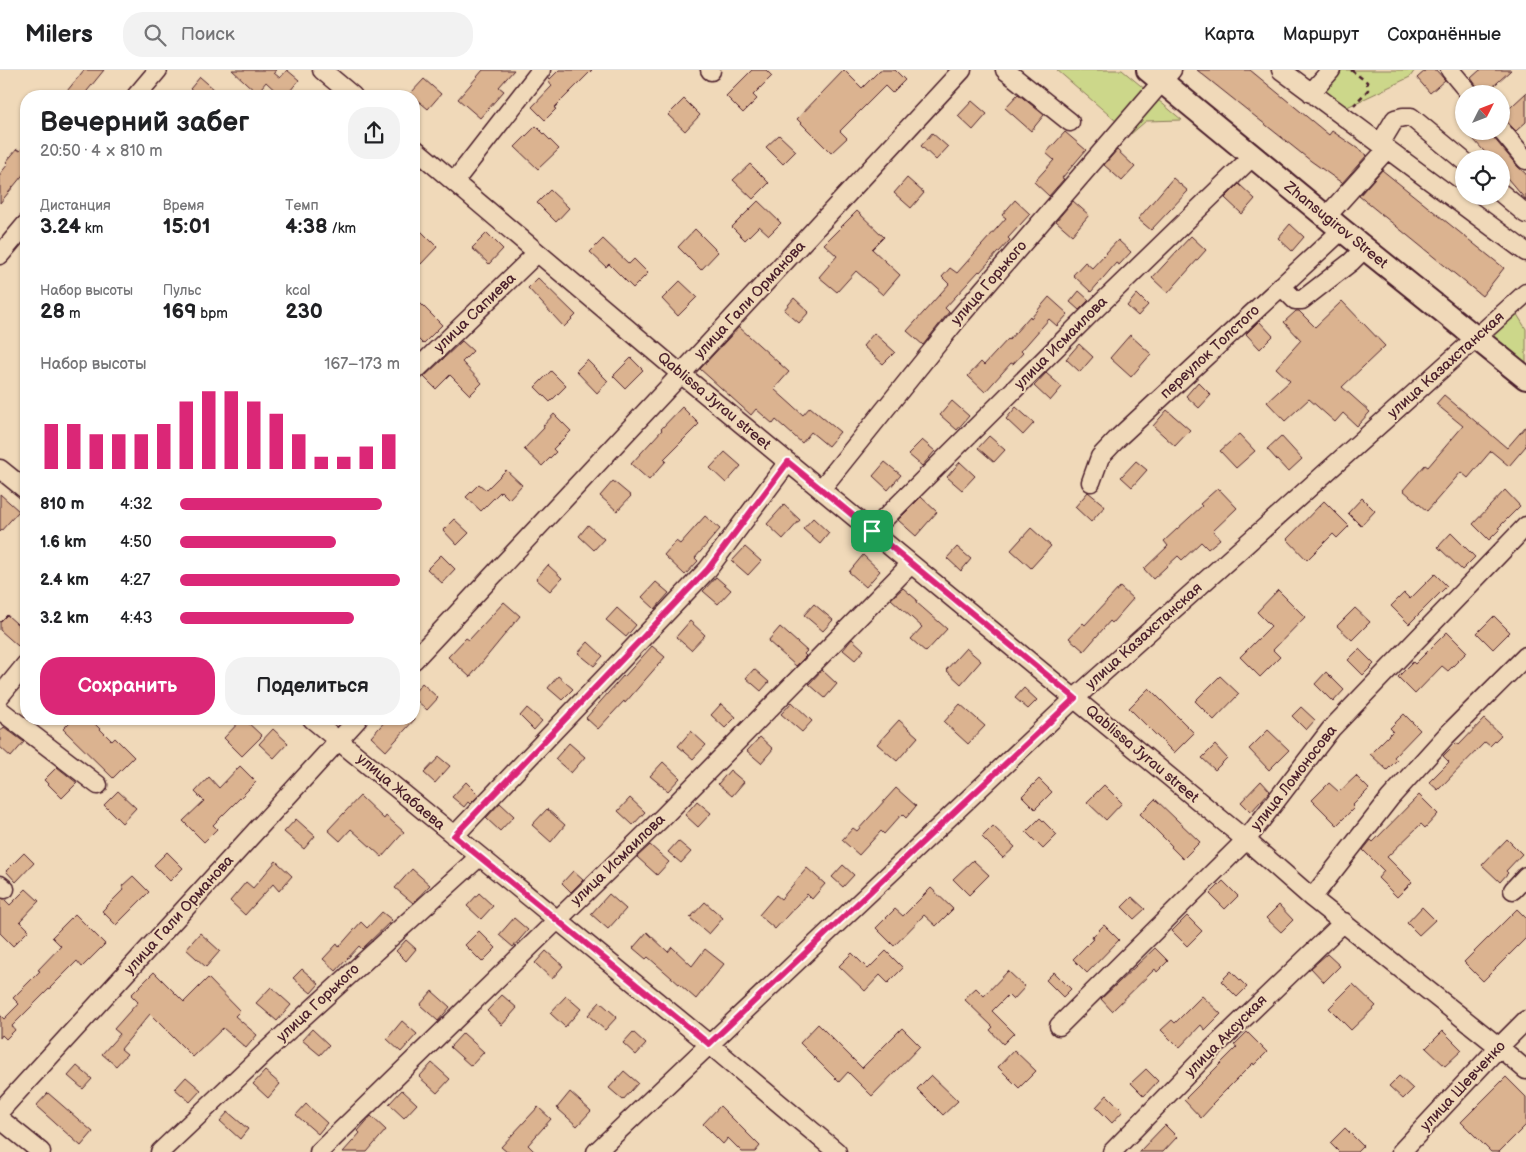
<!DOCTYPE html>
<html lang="ru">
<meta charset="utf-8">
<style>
:root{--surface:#fff;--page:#f2f2f2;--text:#202124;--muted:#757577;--line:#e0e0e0;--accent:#db2777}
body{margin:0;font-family:"Balsamiq Sans",sans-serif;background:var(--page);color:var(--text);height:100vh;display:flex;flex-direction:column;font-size:19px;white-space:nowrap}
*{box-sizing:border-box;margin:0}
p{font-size:16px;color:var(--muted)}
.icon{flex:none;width:28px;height:28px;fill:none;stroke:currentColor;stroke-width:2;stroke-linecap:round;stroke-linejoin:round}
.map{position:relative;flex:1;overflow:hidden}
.side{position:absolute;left:20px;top:20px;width:400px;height:635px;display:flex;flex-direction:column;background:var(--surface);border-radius:20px;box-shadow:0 1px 4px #0004}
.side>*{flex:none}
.needle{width:32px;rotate:48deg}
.fabs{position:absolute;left:1455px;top:15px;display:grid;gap:10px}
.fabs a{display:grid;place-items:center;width:55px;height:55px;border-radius:50%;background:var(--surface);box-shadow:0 1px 4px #0004;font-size:25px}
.pin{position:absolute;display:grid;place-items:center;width:42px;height:42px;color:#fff;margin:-21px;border-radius:10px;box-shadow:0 2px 8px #0006}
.round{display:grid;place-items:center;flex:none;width:52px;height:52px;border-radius:20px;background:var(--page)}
.head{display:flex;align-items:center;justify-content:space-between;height:85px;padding:0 20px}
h1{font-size:28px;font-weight:600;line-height:38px}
.stats{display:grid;grid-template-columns:repeat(3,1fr);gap:8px;height:85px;padding:5px 20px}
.stats div{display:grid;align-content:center}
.stats b{font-size:21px;font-weight:600}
.stats small{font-size:14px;font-weight:400}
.stats p{font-size:14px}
.chart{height:140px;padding:10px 20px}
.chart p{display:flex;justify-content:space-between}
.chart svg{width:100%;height:90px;margin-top:5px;stroke:var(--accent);stroke-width:6}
.button{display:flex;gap:10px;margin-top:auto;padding:10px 20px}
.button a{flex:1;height:58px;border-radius:20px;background:var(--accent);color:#fff;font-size:20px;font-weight:600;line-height:58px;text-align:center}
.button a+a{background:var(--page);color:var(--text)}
ul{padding:0 20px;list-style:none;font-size:16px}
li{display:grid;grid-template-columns:80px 60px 1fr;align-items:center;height:38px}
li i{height:12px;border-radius:6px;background:var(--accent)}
header{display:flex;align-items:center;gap:30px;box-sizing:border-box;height:70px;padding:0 25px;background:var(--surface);border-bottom:1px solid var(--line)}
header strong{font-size:24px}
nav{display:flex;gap:28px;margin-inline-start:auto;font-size:18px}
.search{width:350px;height:45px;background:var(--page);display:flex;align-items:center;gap:12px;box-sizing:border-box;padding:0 18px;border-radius:20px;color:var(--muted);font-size:19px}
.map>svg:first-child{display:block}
.green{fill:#ccd78a;stroke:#8b7b5a}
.building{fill:#dbb390;stroke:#4a1f2b}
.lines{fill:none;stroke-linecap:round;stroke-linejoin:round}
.minor-casing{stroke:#4a1f2b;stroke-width:21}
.major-casing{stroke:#4a1f2b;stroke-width:26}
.path{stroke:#4a1f2b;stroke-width:2.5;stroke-dasharray:5 4;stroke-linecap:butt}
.minor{stroke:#f0d9b9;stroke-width:18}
.major{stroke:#f0d9b9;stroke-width:22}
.route-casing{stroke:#fff;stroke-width:10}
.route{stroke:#db2777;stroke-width:6}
.labels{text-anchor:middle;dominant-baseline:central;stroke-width:4;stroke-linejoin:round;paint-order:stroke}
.street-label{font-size:15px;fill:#4a1f2b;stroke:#f0d9b9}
</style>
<header>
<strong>Milers</strong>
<div class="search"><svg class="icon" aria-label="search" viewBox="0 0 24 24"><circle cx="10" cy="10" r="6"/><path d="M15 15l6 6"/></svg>Поиск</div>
<nav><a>Карта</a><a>Маршрут</a><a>Сохранённые</a></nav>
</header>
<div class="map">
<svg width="1526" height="1082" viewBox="0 0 1526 1082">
<rect width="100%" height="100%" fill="#f0d9b9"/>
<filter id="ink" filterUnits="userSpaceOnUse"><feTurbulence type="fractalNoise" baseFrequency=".02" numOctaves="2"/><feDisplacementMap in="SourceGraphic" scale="10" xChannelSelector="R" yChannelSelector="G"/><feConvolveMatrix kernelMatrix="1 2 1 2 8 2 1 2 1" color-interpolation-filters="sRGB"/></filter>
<g filter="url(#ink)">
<!-- green -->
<path class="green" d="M1057,0h65l60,50 -36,1 -15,13z
M1336,0h79l-5,7 -65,31 -23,-18z
M1515,241l11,18v42l-41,-34z"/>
<!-- building -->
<path class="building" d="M84,0h20l-21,26h-20z
M232,0h44l-2,3 6,5 7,-8 12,10 -13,16h-5l-15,-14 -9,11z
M483,0h31l-15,17 5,4 -24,27 -22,-19z
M559,0h33l-38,38 2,1 -11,11 -13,-13 20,-21 -4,-5z
M752,0h14l6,6 -19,19 4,4 -14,14 -17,-17z
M844,0l18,18 18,-18h15l10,10 -13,13 -7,-7 -45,45 7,7 -16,15 -34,-34z
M1197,0h53l79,65 3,-4 35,24 -25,28 -31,-22z
M1426,0h10l9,10 -15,13 -13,-15z
M1480,0h31l-26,24h-5l-2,-6 -7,-10z
M200,7l22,19h-24l-8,-7z
M424,9l17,15 -13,15 -18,-15z
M1526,23v29l-10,9 -15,-15z
M1018,24l26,21 -13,16 -26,-23z
M684,29l16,16 -15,16 -17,-16z
M972,31l15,13 -14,16 -15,-14z
M536,56l23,23 -21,20 -23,-22z
M1466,61h25l2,6 25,30 8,7v26l-25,-29v-12h-10z
M1065,62l21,18 -24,28 2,1 -15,17 -15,-14 20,-22 -8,-7z
M932,63l16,14 -12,13 -15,-14z
M779,65l17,16 -13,13 -17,-17z
M26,74v27l-26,32v-29l8,-10 -2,-2 11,-13 3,2z
M1117,80l18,17 -13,14 -18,-16z
M750,94l19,19 -16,16 -20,-19z
M1382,100l122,98 -22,28 -123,-100z
M907,108l17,15 -13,15 -17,-15z
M1173,108l15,13 -37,39 -13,-11z
M1239,114l16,15 -13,15 -17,-16z
M550,120l19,18 -13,14 -19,-19z
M1015,130l15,14 -22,24 2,2 -11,12h-1l-18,20 -1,-1 -34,37 4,4 -26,33 -16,-14 42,-47 -7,-7 8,-9 7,5 49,-55 -4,-3z
M758,131l23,22 -12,12 -10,-9 -14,14 -13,-13z
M1073,131l16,14 -17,20 -16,-14z
M857,141l27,26 -12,12 28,26 -17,20 -27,-24 -19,21 -18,-15 18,-21 -13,-12z
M414,154l23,23 -16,17 -7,-7z
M1290,154l14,13 -12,14 -14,-13z
M695,159l23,23 -17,18 -23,-23z
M487,163l16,16 -14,15 -17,-16z
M1191,166l15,14 -38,43 -16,-15z
M603,169l26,25 5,-5 14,14 -15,15 -24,-24 -3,3 -16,-15z
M1118,170l13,12 -12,13 -3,-2 -25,29 -18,-17 12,-13 7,6z
M538,208l38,37 -12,12 -36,-39z
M680,211l17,16 -19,19 -16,-17z
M1079,221l10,9 -10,10 -9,-8z
M1137,224l11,11 -10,11 -11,-10z
M1049,227l19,17 -11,12 -8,-7 -28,32 2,2 -10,11 -2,-1 -26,29 -17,-16 13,-14 3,3 24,-26 1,1 21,-24 1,2z
M794,228l15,14 -10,11 -15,-13z
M1342,231l43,45 -43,41 28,25 -13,14 -14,-13 -8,9 -26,-23 -24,22 -18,-19 23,-21 -14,-13 25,-28 -17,-18 12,-11h3l16,16z
M420,233l22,22 -19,19 -9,-9v-25z
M1259,251l14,15 -13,13 -14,-15z
M739,257l50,45 -15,17 29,26 7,-8 30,25 -12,14 -17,-14 -9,11 -26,-23 -3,4 -17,-15 -5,6 -51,-46z
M874,263l21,19 -12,12 -20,-18z
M1130,265l21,19 -20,23 -21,-19z
M462,271l11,10 -11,11 20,21 -12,12 -20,-20 -14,14 -12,-12z
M1079,274l14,13 -13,15 -14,-13z
M631,288l12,12 -18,18 -12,-12z
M587,290l21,21 -11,12 -21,-22z
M551,301l15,15 -16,16 -15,-15z
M1046,303l16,14 -12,14 -16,-15z
M1198,312l13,13 -12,13 -13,-12z
M1444,325l63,53 19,-22v20l-17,20 -18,-15 -23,27 -7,-6 -34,39 -24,-21 22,-25 3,2 35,-41 -27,-22z
M952,331l17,15 -12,14 -17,-15z
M682,337l17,17 -35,35 2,2 -17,19 -18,-16 31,-34 -1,-1z
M1016,337l18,16 -11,12 -17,-16z
M1167,340l23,20 -15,16 -22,-20z
M554,344l17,17 -18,18 3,3 -14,14 -18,-17 20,-21 -1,-2z
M1239,364l16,17 -19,17 -16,-17z
M989,366l16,14 -11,12 -16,-14z
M1281,366l21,23 -14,13 -21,-23z
M922,370l13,11 -13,15 -14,-12z
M725,382l16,14 -15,17 -16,-15z
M1136,391l11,9 -15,17 -11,-10z
M885,392l16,13 -13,15 -15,-14z
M960,392l15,14 -13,14 -15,-13z
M506,400l16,15 -13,14 -8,-8 -20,20 -15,-14 13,-13 7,6z
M613,411l18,15 -14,15 -17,-15z
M1218,418l19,20 -24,23 7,8 -12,10 -7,-7 -19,18 -4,-4 -25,23 -9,-10 24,-23 -4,-5 38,-35 -2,-2z
M1505,420l15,16 -22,22 2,1 -11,11 -16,-16z
M1088,422l17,14 -14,16 -16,-15z
M0,424l19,17 -19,21z
M921,427l16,15 -21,24 -18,-16z
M1362,428l13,13 -14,15 -13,-13z
M1324,431l25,25 -12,12 -4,-4 -26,26 -20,-21z
M784,435l16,15 -17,19 -16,-15z
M705,446l15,13 -25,29 3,3 -13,14 -21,-20 12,-14 4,3z
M813,448l16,15 -9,11 -17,-15z
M454,449l15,14 -12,12 -14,-15z
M588,455l16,14 -10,11 -15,-14z
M1031,458l20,18 -20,22 -20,-18z
M1451,463l24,24 -13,13 -24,-23z
M745,477l16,14 -13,14 -16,-14z
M957,477l14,12 -10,12 -14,-13z
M441,485l14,14 -13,14 -15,-14z
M863,485l17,16 -14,16 -17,-15z
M548,495l14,13 -12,13 -14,-12z
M1435,504l12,12 -38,38 -18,-18 13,-13 6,6z
M716,507l15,13 -13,14 -15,-13z
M656,512l13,11 -14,16 -13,-12z
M1120,517l13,12 -21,24 -2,-2 -26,30 -15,-13 14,-15 2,2z
M903,518l14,12 -1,2 31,27 -21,23 -15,-13 11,-12 -31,-28z
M1278,520l27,27 -32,33 7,7 -20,20 -20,-20 31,-31 -14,-14z
M504,532l16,14 -50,61 -22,-20 18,-19 3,2z
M814,534l19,16 -10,11 -19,-16z
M617,538l19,17 -10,12 -20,-17z
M1355,538l15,14 -18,18 -15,-14z
M7,545l19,17v4l-8,10 -18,-16v-8z
M1494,546l16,16 -17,17 -16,-16z
M690,551l15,14 -14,15 -15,-13z
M780,557l27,24 -3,3 2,2 -10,10 -28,-25z
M1447,562l20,20 -19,19 -6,-5 -27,28 -17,-17 15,-15 2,2z
M852,569l12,11 -9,10 -12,-10z
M588,572l15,14 -9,10 -16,-13z
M652,576l13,11 -40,46 -1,-2 -26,28 -12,-11 37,-42 1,1z
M966,578l15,13 -20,23 -15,-14z
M1359,579l15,15 -11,11 -15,-15z
M754,599l15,13 -8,9 -15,-13z
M822,600l15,14 -12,14 -16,-14z
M1326,602l18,18 -11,12 -18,-18z
M558,606l15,13 -11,11 -14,-12z
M1220,606l19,18 -25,26 -19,-19z
M422,613l16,15 -11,12 -13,-12v-5z
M1024,618l13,12 -9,9 -13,-11z
M1149,618l45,45 -20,20 -45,-45z
M792,632l20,19 -10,11 -21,-18z
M721,634l15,13 -11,11 -14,-13z
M960,634l25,22 -17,18 -24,-22z
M1301,637l14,13 -9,10 -14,-14z
M527,638l15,13 -8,9 -14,-14z
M1404,644l16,16 -26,27 3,3 -10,10 -17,-16 23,-23 -3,-3z
M73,649h17l22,22 3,-3 19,19 -21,21 -50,-49z
M242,649h2l18,17 -20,20 -18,-18z
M387,649h28l-29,32 -15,-14z
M1484,649l17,16 -11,11 -5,-4 -47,48 -9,-8 20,-20 -6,-6 13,-13 3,2z
M899,650l19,17 -21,24 -20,-17z
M4,657l20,15 -13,15 -11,-10v-15z
M273,659l15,14 -14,15 -15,-14z
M1268,660l21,20 -20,20 -20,-21z
M691,661l15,14 -13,14 -15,-13z
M760,667l13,12 -12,14 -14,-12z
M569,673l16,14 -14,16 -16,-14z
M1215,675l12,13 -12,12 -13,-12z
M439,687l11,9 -15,17 -11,-10z
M663,692l17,16 -12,13 -18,-15z
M240,696l16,16 -43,43 4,4 -13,13 -21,-21 21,-20 -9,-9 14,-15 10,11z
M57,697l20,16 -15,15 -18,-18z
M730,700l14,12 -12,14 -14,-12z
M1356,706l13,13 -17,17 2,2 -17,17 -25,-25 17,-17 10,9z
M1039,709l13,13 -17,17 -13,-13z
M1261,711l9,10 -19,21 -10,-10z
M466,712l13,13 -9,9 -2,-2 -4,5 -12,-10z
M1104,715l18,18 -16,17 -19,-18z
M896,718l20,18 -10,12 -4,-4 -18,20 -3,-3 -22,24 -17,-15 11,-12 4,3z
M118,721l18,17 -14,15 -18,-18z
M1419,725l19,19 -13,14 -4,-4 -34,33 25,25 -15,15 -19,-19 6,-7 -21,-21 8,-10 2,2z
M360,726l24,23 2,-3 18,16 -22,25 -31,-28 -11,12 -12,-11z
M630,728l15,14 -12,13 -15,-14z
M1155,729l45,43 -17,17 -12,-12 1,-1 -32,-32z
M697,731l14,12 -13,14 -13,-12z
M500,733l14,13 -14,15 -14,-13z
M547,739l18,16 -14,17 -19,-17z
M1040,748l17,17 -14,14 -17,-17z
M296,749l19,17 -11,13 -20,-17z
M993,756l22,21 -12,11 -21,-21z
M1507,769l15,15 -16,17 2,2 -8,9 -18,-17z
M678,771l13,11 -10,11 -13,-11z
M650,775l19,17 -12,13 -20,-18z
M167,782l16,16 -13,13 -16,-16z
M24,783l10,10 -18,19 -10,-11z
M973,790l16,15 -20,20 -16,-16z
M276,791l16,15 -13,15 -6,-7 -28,31 -15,-14 16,-19 7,6z
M843,795l11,10 -11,12 -11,-10z
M807,798l18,16 -13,15 -5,-5 -32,35 -16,-14 17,-20 5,4z
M412,799l18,16 -17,18 -18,-15z
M573,801l10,9 -12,12 -9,-9z
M133,806l16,16 -33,33 -14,-14 22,-22 -2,-3z
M1223,811l15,15 -13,13 -15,-15z
M931,818l22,21 -17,17 -12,-11 -30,31 -18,-18 19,-19 8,7z
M26,819l13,12 -19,20 9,9 -16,16 -13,-13v-35l4,1 6,6z
M479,823l14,13 -12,13 -14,-13z
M609,824l17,15 -18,20 -17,-15z
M1132,827l13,12 -11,10 -12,-12z
M705,832l18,16 -14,16 -19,-16z
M1279,835l14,15 -12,12 -15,-14z
M1422,837l13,13 -16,15 -12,-12z
M1517,839l9,9v20l-43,43 -19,-19z
M382,842l10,8 -30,29 -3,-3 -23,25 -13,-12 14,-15 2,3 22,-25 6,6z
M75,844l30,30 -23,23 -5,-6 -65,65 3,4 -9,9 -4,-4 -2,3v-23l4,4 15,-15 -6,-6 27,-27 -2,-1 23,-24 -9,-9z
M1187,846l15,15 -15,15 -15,-15z
M514,848l14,12 -15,17 -14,-12z
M1104,855l15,15 -32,33 -14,-14 20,-20 -1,-2z
M479,861l17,17 -14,14 -17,-17z
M647,862l21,20 4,-5 20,19 13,-17 19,15 -28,35 -48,-42 -2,2 -13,-11z
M200,863l20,18 -14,16 -20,-18z
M406,870l10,9 -10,12 -10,-10z
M1155,878l13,13 -11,11 -2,-3 -43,42 -11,-12z
M546,881l17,15 -11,13 -17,-16z
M886,881l17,17 -15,15 -8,-8 -15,16 -26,-25 13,-13 16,16z
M1327,884l13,12 -16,16 -13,-14z
M302,899l17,15 -8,9 -18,-15z
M1008,901l17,16 -12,13 -5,-5 -16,16 22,22 -11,11 -13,-14 3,-3 -29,-28 12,-11 8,8z
M1231,901l16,16 -10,10 -16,-16z
M154,902l30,30 24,-24 32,33 -5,5 22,19 -11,13 -23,-20 -30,29 -43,-43 -29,35 6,5 -11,12 -14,-12 18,-20 -6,-5 24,-27 -7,-7z
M1054,902l17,17 -8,8 -17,-17z
M1353,914l23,22 -25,24 -22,-22z
M271,917l20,18 -14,16 -21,-18z
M432,921l18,16 -12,14 -18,-16z
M502,925l15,13 -15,17 -15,-14z
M566,926l15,13 -16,18 -15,-14z
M1202,926l19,18 -16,16 -4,-5 -22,23 -18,-18 11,-10 3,3z
M600,932l17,15 -12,13 -17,-15z
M402,951l15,13 -16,18 -14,-13z
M818,954l44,44 40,-40 18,18 -48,50 -24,-24 -9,10 -39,-39z
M312,959l17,16 -9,10 -18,-15z
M1443,961l19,19 -17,16 -19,-18z
M633,962l13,12 -10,11 -13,-12z
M1247,962l20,20 -13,13 -1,-2 -41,41 1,1 -12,13 -17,-18 53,-53 -3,-2z
M463,963l21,19 -13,14 -21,-19z
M1014,980l22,21 -17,17 -21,-21z
M432,993l18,16 -13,14 -18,-16z
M77,996l15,13 -9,10 -15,-13z
M1146,999l12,12 -14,15 -13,-13z
M265,1001l15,13 -12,14 -15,-14z
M624,1001l14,12 -15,17 -14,-12z
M931,1005l27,26 -15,14 -26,-26z
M1399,1006l14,13 -10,10 -14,-13z
M186,1007l15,13 -11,12 -15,-13z
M1506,1007l20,20v28l-27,27h-8l-30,-30z
M402,1020l15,14 -13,14 -15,-14z
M570,1022l21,19 -14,15 -20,-18z
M48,1023l45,39 -12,14 -45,-40z
M1107,1025l16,16 -11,12 -16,-16z
M306,1034l21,19 -9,11 -22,-19z
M720,1036l40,40 -5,6h-13l-14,-14 -5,6 -20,-20z
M538,1037l13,12 -23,26 7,7h-28l-6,-5z
M228,1042l20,17 -8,10 -20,-18z
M371,1046l15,14 -19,22h-24l17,-19 -2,-2z
M1165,1055l12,12 -14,15h-24z
M1345,1058l18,18 -6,6h-18l-9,-9z"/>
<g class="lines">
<defs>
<path id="minor" d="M322,0l31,26
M710,0l1,1
M1005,0l65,52
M1281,0l245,182
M1450,0l20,24
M1311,23l20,-23
M136,26l22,-26
M1501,60l25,30
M1380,74l15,-25 8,-2h8l53,44
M414,78l267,226 565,466 66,58 187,149 27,23
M454,112l87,-112
M1501,123l25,21
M1326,147l61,-68
M0,185l26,-31
M1281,216l14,14h7l49,-38 14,-14
M414,302l123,-119
M0,399l26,21
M1091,412l9,-25 19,-20 223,-207
M821,419l134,-167 217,-252
M872,461l216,-215 165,-160
M414,590l267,-286 281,-304
M0,626l26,-32
M0,640l98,75
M312,649l397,325 128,108
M454,766l254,-267 80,-107
M0,815l5,4
M1513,820l13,-14
M1312,828l78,-100 56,-62 80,-80
M1059,956l187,-186 85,-111 195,-203
M0,1041l358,-392
M0,1049l41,33
M160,1082l119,-113 200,-182
M319,1082l342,-333 250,-255
M596,1082l479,-454 451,-405
M1112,1082l100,-103 132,-127
M1401,1082l98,-105 27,-27"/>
<path id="major" d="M1148,0l194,160 184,148"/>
</defs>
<!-- minor casing -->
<use href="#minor" class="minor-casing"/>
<!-- major casing -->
<use href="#major" class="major-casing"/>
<!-- path -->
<path class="path" d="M1351,0l16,12 1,8 -14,15"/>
<!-- minor -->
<use href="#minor" class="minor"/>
<!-- major -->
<use href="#major" class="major"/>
</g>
</g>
<g class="lines" filter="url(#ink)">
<defs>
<path id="route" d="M788,392l287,236 -366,346 -255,-208 254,-267z"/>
</defs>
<!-- route casing -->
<use href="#route" class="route-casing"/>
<!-- route -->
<use href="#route" class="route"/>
</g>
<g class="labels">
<!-- street labels -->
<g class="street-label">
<text transform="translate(1336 155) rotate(39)">Zhansugirov Street</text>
<text transform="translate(989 213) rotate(-49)">улица Горького</text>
<text transform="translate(750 230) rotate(-47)">улица Гали Орманова</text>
<text transform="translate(475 243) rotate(-44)">улица Сапиева</text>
<text transform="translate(1061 273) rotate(-45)">улица Исмаилова</text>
<text transform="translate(1210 282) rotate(-43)">переулок Толстого</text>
<text transform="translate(1446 295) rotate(-42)">улица Казахстанская</text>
<text transform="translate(714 331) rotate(40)">Qablissa Jyrau street</text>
<text transform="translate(1144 566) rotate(-42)">улица Казахстанская</text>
<text transform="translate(1142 684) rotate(40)">Qablissa Jyrau street</text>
<text transform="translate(1294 708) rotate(-52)">улица Ломоносова</text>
<text transform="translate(401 722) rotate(40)">улица Жабаева</text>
<text transform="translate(618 790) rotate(-44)">улица Исмаилова</text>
<text transform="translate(179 845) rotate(-48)">улица Гали Орманова</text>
<text transform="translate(318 933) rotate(-43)">улица Горького</text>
<text transform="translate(1226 966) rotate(-45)">улица Аксуская</text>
<text transform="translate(1463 1016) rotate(-47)">улица Шевченко</text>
</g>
</g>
</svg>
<div class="fabs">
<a><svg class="needle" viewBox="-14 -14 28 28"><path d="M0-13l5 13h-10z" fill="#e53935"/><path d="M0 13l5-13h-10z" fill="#757577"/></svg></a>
<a><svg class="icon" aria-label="locate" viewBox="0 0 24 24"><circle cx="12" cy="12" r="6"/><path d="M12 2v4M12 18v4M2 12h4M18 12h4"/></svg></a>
</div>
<div class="pin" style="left:872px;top:461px;background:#1e9e55"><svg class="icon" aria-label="arrive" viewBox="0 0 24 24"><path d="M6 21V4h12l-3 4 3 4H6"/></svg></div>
<section class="side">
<div class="head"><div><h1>Вечерний забег</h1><p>20:50 · 4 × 810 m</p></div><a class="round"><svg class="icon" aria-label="share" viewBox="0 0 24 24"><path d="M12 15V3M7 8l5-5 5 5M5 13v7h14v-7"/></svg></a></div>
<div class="stats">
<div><p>Дистанция</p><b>3.24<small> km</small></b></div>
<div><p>Время</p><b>15:01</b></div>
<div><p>Темп</p><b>4:38<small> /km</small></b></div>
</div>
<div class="stats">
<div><p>Набор высоты</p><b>28<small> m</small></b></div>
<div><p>Пульс</p><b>169<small> bpm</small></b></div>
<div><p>kcal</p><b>230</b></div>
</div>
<div class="chart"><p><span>Набор высоты</span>167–173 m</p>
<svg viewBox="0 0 160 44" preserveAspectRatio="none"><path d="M5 44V22M15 44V22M25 44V27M35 44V27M45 44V27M55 44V22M65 44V11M75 44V6M85 44V6M95 44V11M105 44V17M115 44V27M125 44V38M135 44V38M145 44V33M155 44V27"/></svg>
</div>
<ul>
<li><b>810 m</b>4:32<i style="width:92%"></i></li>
<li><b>1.6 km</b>4:50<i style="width:71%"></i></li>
<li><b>2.4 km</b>4:27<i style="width:100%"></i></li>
<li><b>3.2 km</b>4:43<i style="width:79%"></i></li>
</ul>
<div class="button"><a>Сохранить</a><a>Поделиться</a></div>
</section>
</div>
